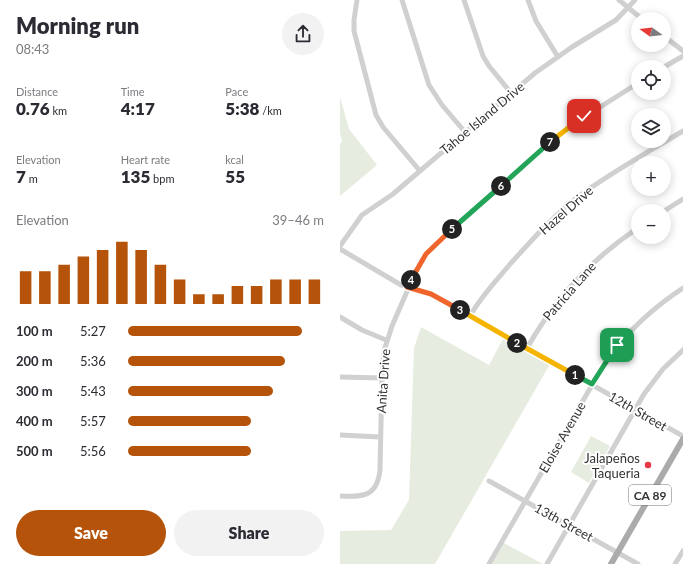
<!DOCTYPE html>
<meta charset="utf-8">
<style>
:root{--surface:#fff;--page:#f2f2f3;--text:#2b2b33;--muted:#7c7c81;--accent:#b45309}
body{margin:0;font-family:Lato,sans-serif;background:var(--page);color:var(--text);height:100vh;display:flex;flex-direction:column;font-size:15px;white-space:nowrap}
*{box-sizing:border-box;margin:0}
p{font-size:13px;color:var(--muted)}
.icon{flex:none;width:22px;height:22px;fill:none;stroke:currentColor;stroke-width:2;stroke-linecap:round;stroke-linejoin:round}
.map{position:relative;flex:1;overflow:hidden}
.side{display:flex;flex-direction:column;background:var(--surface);width:340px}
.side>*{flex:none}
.needle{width:26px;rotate:285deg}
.controls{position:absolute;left:291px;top:12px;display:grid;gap:8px}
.controls a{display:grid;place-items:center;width:40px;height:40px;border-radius:50%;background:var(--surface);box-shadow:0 2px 10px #0003;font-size:20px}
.pin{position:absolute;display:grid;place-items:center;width:34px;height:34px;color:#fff;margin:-17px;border-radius:8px;box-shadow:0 2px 6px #0006}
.km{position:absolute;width:20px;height:20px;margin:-10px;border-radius:50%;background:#222;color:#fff;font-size:11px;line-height:20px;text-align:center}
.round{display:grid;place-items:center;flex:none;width:42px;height:42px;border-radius:21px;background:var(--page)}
.overview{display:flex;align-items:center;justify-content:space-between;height:68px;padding:0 16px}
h1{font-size:22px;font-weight:800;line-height:30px}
.stats{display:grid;grid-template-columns:repeat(3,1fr);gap:6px;height:68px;padding:4px 16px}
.stats div{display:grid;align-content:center}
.stats b{font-size:17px;font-weight:800}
.stats small{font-size:11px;font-weight:400}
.stats p{font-size:11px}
.chart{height:112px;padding:8px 16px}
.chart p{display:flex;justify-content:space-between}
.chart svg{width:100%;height:72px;margin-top:4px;stroke:var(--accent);stroke-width:6}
.button{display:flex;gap:8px;margin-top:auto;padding:8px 16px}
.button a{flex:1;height:46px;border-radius:24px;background:var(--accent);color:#fff;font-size:16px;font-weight:800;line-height:46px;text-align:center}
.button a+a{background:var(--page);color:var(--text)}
ul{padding:0 16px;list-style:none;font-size:13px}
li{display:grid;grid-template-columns:64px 48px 1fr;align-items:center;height:30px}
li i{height:10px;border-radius:5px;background:var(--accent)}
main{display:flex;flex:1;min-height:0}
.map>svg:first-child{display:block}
.green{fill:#e6ecdf}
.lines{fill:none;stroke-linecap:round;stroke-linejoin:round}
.minor{stroke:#d0d0d0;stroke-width:5}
.major{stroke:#ababab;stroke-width:6}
.split-1-casing{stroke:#fff;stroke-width:8}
.split-2-casing{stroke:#fff;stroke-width:8}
.split-3-casing{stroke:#fff;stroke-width:8}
.split-4-casing{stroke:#fff;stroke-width:8}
.split-5-casing{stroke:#fff;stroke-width:8}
.split-6-casing{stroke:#fff;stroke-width:8}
.split-7-casing{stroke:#fff;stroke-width:8}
.split-8-casing{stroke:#fff;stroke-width:8}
.split-1{stroke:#22a559;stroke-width:5}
.split-2{stroke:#f5b400;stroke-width:5}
.split-3{stroke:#f5b400;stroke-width:5}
.split-4{stroke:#f0652b;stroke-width:5}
.split-5{stroke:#f0652b;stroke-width:5}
.split-6{stroke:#22a559;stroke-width:5}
.split-7{stroke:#22a559;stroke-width:5}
.split-8{stroke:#f5b400;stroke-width:5}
.poi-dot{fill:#e63946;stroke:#fff;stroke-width:1.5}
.labels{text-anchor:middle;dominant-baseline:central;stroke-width:4;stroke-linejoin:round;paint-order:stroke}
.shield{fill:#fff;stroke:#707070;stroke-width:1}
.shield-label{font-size:12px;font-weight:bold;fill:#333}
.street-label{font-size:13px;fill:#333;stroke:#fff}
.poi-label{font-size:13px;fill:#333;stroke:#fff;text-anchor:end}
</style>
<main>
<section class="side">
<div class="overview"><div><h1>Morning run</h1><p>08:43</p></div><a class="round"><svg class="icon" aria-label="share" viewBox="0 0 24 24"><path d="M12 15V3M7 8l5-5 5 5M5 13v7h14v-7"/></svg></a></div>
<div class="stats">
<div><p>Distance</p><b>0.76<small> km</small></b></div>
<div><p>Time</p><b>4:17</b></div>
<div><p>Pace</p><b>5:38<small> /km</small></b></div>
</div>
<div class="stats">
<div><p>Elevation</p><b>7<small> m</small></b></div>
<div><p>Heart rate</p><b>135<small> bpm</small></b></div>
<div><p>kcal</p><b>55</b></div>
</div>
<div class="chart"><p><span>Elevation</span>39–46 m</p>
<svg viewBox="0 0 160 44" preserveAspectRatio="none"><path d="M5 44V24M15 44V24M25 44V20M35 44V15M45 44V11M55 44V6M65 44V11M75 44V20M85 44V29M95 44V38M105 44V38M115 44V33M125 44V33M135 44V29M145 44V29M155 44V29"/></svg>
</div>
<ul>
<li><b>100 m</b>5:27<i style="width:89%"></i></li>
<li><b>200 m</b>5:36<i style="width:80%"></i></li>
<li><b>300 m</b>5:43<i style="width:74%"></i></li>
<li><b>400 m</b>5:57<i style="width:63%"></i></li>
<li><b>500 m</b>5:56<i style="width:63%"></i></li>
</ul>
<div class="button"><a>Save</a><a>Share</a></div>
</section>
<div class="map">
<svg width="343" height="564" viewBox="0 0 343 564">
<rect width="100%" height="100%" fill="#fff"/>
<!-- green -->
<path class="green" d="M0,97l9,32 28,36 -37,31v-52l2,-2 -2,-9z
M81,327l68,38 15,-28 46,27 -115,200h-95v-33l51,-1 18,-30 5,-152z
M251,436l19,10 -21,37 -18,-11z
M164,543l39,21h-51z"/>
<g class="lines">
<!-- minor -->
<path class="minor" d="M17,0l-3,20v11l22,84 7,12 37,44
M62,0l27,85 13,20 23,27
M124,0l19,56 6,10 22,27
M188,0l8,21 22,36
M279,0l23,19
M324,36l19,15
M324,67l19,-11
M324,211l19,-12
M0,246l22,-31 31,-21 142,-121 37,-26 44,-27 19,-20
M0,249l61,36 24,7 13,6 245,138
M130,316c11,-20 27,-36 41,-53 21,-23 42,-47 67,-66 33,-25 70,-45 105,-66
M0,317l22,13 24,10
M187,348c28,-49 64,-89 111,-120
M0,377l42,1
M0,435l40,2
M149,481l149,83
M0,496c23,1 37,1 40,-26l2,-92 2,-27 8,-25 23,-53 11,-19 15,-15 131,-114 66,-42
M149,564l118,-205c21,-28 47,-52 76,-71
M207,564l97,-170 19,-25 20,-19
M335,564l8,-13"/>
<!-- major -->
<path class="major" d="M271,564l72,-125"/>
</g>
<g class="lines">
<defs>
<path id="split-1" d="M235,375l17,9 25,-39"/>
<path id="split-2" d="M177,343l58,32"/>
<path id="split-3" d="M120,310l57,33"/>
<path id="split-4" d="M71,280l-4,7 24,7 29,16"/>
<path id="split-5" d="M71,280l15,-26 26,-25"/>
<path id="split-6" d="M112,229l49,-43"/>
<path id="split-7" d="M161,186l49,-44"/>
<path id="split-8" d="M210,142l34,-26"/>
</defs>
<!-- split-1 casing -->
<use href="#split-1" class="split-1-casing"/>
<!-- split-2 casing -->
<use href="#split-2" class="split-2-casing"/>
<!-- split-3 casing -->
<use href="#split-3" class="split-3-casing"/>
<!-- split-4 casing -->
<use href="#split-4" class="split-4-casing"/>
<!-- split-5 casing -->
<use href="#split-5" class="split-5-casing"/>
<!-- split-6 casing -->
<use href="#split-6" class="split-6-casing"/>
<!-- split-7 casing -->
<use href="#split-7" class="split-7-casing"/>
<!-- split-8 casing -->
<use href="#split-8" class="split-8-casing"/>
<!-- split-1 -->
<use href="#split-1" class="split-1"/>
<!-- split-2 -->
<use href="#split-2" class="split-2"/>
<!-- split-3 -->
<use href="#split-3" class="split-3"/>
<!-- split-4 -->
<use href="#split-4" class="split-4"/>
<!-- split-5 -->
<use href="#split-5" class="split-5"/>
<!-- split-6 -->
<use href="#split-6" class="split-6"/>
<!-- split-7 -->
<use href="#split-7" class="split-7"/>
<!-- split-8 -->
<use href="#split-8" class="split-8"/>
</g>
<!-- markers -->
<circle class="poi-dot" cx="308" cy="465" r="4"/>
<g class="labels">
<!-- shield labels -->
<rect class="shield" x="289" y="485" width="42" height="20" rx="3"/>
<g class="shield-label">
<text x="310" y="495">CA 89</text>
</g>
<!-- street labels -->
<g class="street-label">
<text transform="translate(142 118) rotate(-40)">Tahoe Island Drive</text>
<text transform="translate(226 210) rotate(-41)">Hazel Drive</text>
<text transform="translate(229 291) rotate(-49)">Patricia Lane</text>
<text transform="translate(43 381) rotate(-86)">Anita Drive</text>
<text transform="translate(298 411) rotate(30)">12th Street</text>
<text transform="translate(222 437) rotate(-60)">Eloise Avenue</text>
<text transform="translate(224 522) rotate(29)">13th Street</text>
</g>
<!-- poi labels -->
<g class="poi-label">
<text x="300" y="458">Jalapeños<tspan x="300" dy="15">Taqueria</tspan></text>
</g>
</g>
</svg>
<div class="controls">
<a><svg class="needle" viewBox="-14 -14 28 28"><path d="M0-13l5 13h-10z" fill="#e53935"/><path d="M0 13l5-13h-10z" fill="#7c7c81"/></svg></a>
<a><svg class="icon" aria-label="locate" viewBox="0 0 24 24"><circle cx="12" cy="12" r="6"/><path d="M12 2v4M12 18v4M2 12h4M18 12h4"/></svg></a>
<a><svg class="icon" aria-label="layers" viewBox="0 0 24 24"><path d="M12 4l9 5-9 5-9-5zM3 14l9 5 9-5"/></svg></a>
<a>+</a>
<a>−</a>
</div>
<div class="pin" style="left:277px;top:345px;background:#1e9e55"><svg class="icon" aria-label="arrive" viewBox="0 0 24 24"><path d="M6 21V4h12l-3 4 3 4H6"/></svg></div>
<div class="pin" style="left:244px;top:116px;background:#d93025"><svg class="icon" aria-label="check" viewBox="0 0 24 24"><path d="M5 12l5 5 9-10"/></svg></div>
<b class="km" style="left:235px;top:375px">1</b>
<b class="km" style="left:177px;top:343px">2</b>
<b class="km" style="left:120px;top:310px">3</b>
<b class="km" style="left:71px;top:280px">4</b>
<b class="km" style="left:112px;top:229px">5</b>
<b class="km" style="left:161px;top:186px">6</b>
<b class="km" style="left:210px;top:142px">7</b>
</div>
</main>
